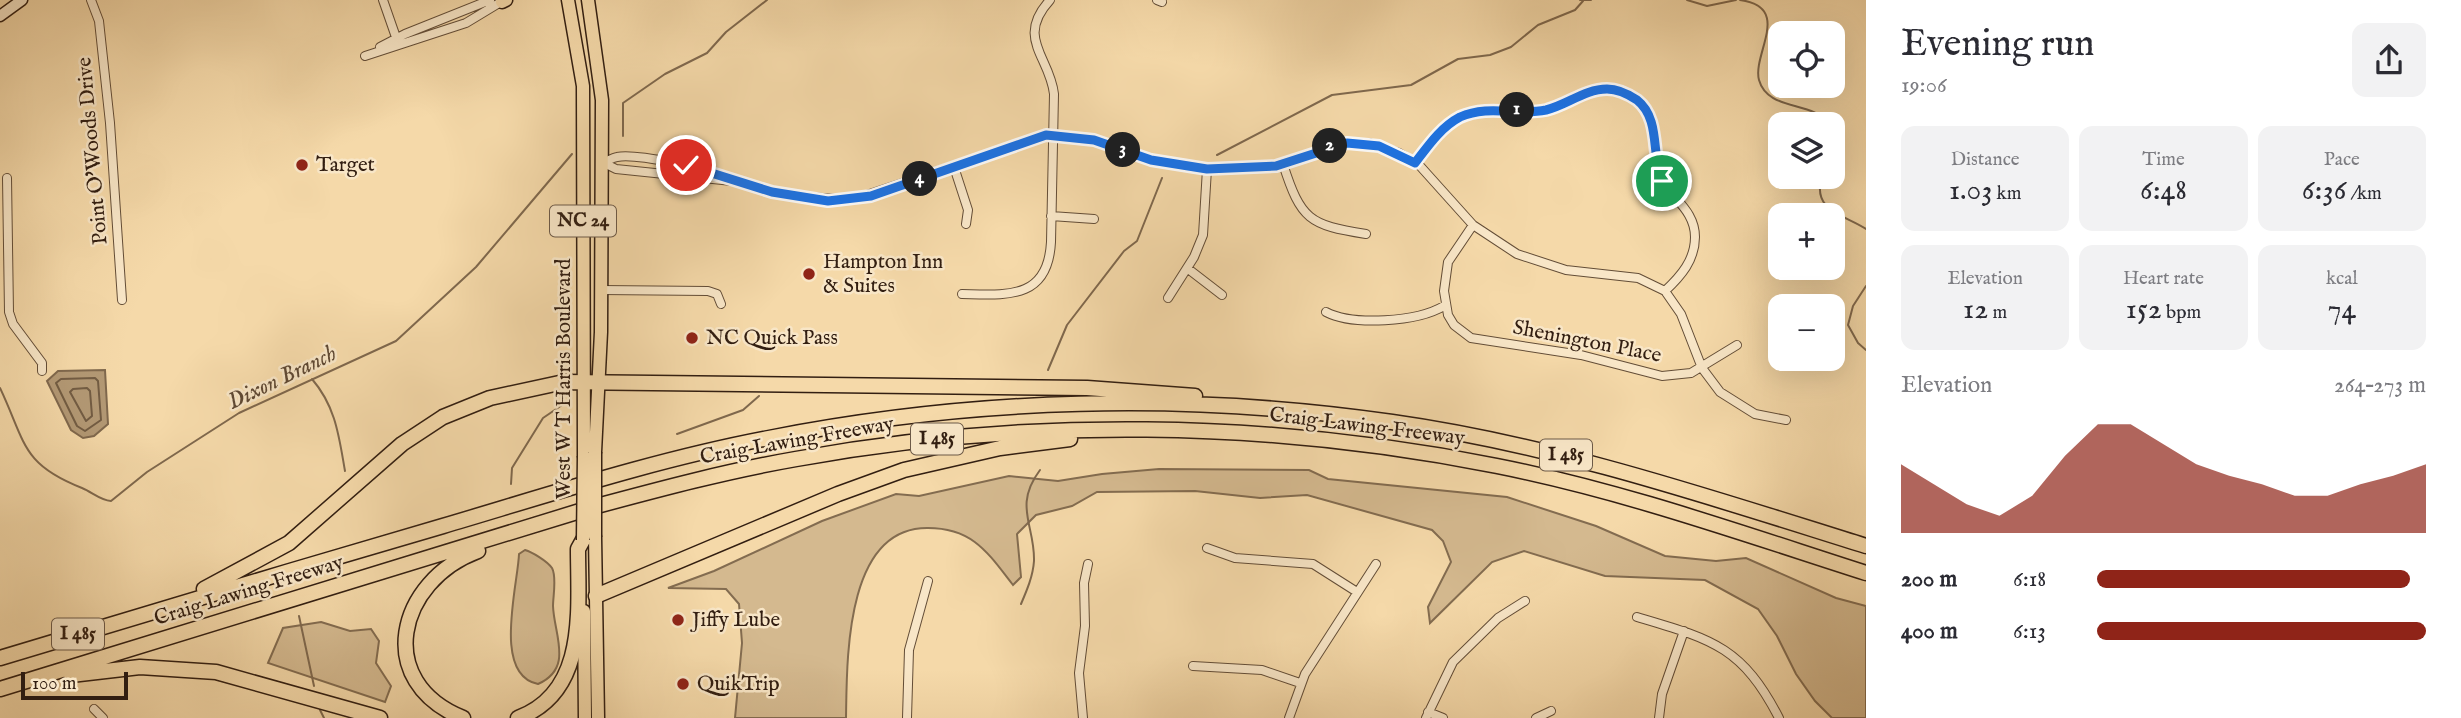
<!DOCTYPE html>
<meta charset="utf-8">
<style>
:root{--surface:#fff;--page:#f2f2f3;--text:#2b2b33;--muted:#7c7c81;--accent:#8f2418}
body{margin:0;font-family:"IM FELL English",serif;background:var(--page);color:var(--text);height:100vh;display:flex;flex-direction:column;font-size:26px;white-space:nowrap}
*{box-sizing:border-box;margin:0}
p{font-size:23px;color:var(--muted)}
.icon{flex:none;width:38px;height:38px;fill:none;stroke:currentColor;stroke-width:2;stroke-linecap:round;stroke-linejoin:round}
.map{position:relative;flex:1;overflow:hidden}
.side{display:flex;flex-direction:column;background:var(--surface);width:595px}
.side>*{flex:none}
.controls{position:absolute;left:1768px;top:21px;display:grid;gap:14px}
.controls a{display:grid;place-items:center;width:77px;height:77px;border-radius:14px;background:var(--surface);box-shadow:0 7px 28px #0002;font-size:35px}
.scale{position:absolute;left:21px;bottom:18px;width:107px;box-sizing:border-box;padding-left:7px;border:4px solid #321e11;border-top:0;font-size:19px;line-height:24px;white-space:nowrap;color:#321e11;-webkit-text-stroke:5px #f8e6c7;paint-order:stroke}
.pin{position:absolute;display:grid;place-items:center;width:60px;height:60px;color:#fff;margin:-30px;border:4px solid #fff;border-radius:50%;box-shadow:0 2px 7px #0007}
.km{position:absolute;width:35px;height:35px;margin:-18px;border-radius:50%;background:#222;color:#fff;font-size:19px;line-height:35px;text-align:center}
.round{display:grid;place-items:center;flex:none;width:74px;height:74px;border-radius:14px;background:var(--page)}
.headline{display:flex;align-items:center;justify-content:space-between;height:119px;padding:0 35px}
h1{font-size:38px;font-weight:600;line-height:52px}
.figures{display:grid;grid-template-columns:repeat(3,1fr);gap:10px;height:119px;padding:7px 35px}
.figures div{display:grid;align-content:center;border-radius:14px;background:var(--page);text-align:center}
.figures b{font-size:30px;font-weight:600}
.figures small{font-size:19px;font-weight:400}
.figures p{font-size:19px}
.chart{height:196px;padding:14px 35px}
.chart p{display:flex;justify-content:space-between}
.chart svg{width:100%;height:126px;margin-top:7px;fill:var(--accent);opacity:.7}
ul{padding:0 35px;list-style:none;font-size:23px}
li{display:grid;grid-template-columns:112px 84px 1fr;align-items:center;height:52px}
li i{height:18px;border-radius:9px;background:var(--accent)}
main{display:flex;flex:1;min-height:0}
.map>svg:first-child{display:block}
.green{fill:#d4b98f;stroke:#836c50;stroke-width:2}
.water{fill:#b39975;stroke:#7f684d;stroke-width:2}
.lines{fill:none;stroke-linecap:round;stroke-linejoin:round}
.shore{stroke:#725c43;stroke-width:2}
.stream{stroke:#7f684d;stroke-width:2}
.street-casing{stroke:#634d37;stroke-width:10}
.secondary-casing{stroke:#321e11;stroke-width:13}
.primary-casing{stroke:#321e11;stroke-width:15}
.highway-casing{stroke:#321e11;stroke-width:17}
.street{stroke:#f8e6c7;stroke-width:8}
.secondary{stroke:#f8e6c7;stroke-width:10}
.primary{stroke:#f5d9a9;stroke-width:12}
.highway{stroke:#f5d9a9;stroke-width:14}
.primary-bridge-casing{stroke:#321e11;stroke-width:15;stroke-linecap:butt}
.primary-bridge{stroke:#f5d9a9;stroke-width:12}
.route-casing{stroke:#fff;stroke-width:14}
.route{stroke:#1a73e8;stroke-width:9}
.poi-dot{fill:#8f2418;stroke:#f8e6c7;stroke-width:2.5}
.labels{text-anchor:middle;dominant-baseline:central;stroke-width:5;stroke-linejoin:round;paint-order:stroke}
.shield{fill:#f8e6c7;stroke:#6d5a48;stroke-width:2}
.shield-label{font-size:19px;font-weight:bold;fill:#321e11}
.street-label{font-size:21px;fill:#321e11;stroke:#f8e6c7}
.poi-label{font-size:21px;fill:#321e11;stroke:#f8e6c7;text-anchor:start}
.water-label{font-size:23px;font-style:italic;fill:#5f4934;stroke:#f8e6c7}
</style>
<main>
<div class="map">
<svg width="1866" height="718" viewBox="0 0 1866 718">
<rect width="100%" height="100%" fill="#f5d9a9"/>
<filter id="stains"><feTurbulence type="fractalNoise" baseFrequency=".00286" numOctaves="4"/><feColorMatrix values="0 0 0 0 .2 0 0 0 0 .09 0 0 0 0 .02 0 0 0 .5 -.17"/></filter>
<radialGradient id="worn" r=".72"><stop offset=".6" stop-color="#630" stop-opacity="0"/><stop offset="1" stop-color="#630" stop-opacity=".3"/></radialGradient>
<!-- green -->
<path class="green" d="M1159,469l150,1 19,9 179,18 89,29 69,30 51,5 30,-3 90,40 30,8v112h-34l-17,-17 -19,-27 -19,-38 -19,-27 -53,-29 -100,-4 -81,-25 -32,11 -62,61 -2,-16 23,-45 -8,-21 -11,-11 -125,-35 -47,3 -65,-7 -98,1 -25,14 -36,9 -19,19 4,43 -8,8c-25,-32 -40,-57 -85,-57 -83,-1 -81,131 -82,190h-111l7,-75 -3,-39 -13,-15 -58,-1 46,-17 108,-50 74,-27 23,2 90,-20 49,5 44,-7z
M525,550c7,2 22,11 27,18 5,9 1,28 1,38 1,29 21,62 -15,78 -46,-9 -20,-99 -19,-130z
M321,622l29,9 21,-2 8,12 -3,22 15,23 -6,16 -117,-39 15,-35z"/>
<!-- water -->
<path class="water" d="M105,370l3,54 -14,12 -11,2 -12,-8 -24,-49 11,-10z"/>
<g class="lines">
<!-- shore -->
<path class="shore" d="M95,378l3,3 3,39 -16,11 -8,-5 -21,-43 5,-4z
M87,388l3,3 2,25 -6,5 -16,-29 3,-3z"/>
<!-- stream -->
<path class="stream" d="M1580,0h11
M1687,0l20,6 29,-6
M1740,0c53,7 12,54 19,80 9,32 54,20 70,44
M1832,131v23
M623,136v-33l42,-29 42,-21 19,-21 41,-32
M1217,155l115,-60 79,-10 47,-26 32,-4 21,-8 27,-22 37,-15 8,-9
M1822,177c-11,34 23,38 44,52
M1866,286l-13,20 -5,19 10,18 8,7
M1048,370l19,-45 57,-74 13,-10 25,-63
M312,379c24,28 27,58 33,92
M0,388c26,55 21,76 82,100 10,4 18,12 29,13l36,-29 92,-59 157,-72 80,-74 96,-113
M677,434l66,-24 16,-14
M511,484l1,-16 31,-50 22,-15
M1021,604c6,-14 12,-28 13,-43 1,-36 -21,-55 6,-91
M299,616l15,70
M320,710l4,8"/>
<defs>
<path id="street" d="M91,0l8,21 11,102 12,177
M383,0l15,43
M1157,0l5,2
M380,47l25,-13 85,-34
M365,56l101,-33 38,-23
M601,163c6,-1 10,-5 16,-6 20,-4 90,12 110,21
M604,163l12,6 116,12 61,15 59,4 194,-65 48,5 57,20 56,9 69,-3 59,-21 34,-2 30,10 21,13 53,59 44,29 49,16 72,8 27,13 16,23 21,54 18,24 35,22 31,6
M1415,163c12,-17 26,-36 45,-45 28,-14 55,-3 84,-8 20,-4 36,-18 56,-21 10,-1 21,2 31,7 30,17 18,50 28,77 9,24 36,35 36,64 0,23 -14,39 -30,54
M1283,164c18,56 26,61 83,70
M954,167l14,43 -2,14
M7,178l2,134 4,12 29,39v8
M1051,216l43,3
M1473,225l-25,37 -4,29 4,24 6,10 17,13 110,17 81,21 29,-3 46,-28
M1187,268l35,27
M601,290l107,1 9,3 4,10
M962,294c45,1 86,6 89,-52l3,-148c-4,-37 -39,-56 -4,-94
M1168,298l26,-41 9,-22 4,-66
M1326,312c27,14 91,10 118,-6
M1207,548l28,10 78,6 44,28
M1637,617c74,22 105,29 142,101
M1193,666l69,4 38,13
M94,709l9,9
M1428,712l15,6
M907,718l2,-68 19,-69
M1083,718l-4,-45 6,-47 -1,-43 4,-19
M1289,718l16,-44 71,-110
M1426,718l27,-56 45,-44 27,-17
M1536,718l15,-7
M1659,718l3,-24 22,-63"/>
<path id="secondary" d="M0,16l22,-16"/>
<path id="primary" d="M568,0l15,86 1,370
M588,0l14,100 -1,232 -6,120
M502,2l4,-2
M595,537l3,181
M584,611l1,107"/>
<path id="highway" d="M204,589l85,-46 113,-99 41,-27 47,-19 74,-16 523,6 108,8
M596,596l242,-102 66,-24 96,-22 70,-9
M0,658c148,-45 295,-89 443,-132 108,-32 215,-67 326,-88 204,-40 416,-46 623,-16 163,23 317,75 474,124
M71,675l69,-8 76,5 164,46
M0,689l593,-182c67,-18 134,-36 203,-48 231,-42 470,-39 701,7 126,25 247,68 369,107
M463,718c-90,-36 -66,-137 15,-167
M518,718c70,-26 60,-108 60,-169l5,-9"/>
</defs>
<!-- street casing -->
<use href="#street" class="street-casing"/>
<!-- secondary casing -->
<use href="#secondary" class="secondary-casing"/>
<!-- primary casing -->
<use href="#primary" class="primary-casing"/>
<!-- highway casing -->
<use href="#highway" class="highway-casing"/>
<!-- street -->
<use href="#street" class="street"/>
<!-- secondary -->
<use href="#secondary" class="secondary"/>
<!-- primary -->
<use href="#primary" class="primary"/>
<!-- highway -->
<use href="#highway" class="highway"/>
<defs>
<path id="primary-bridge" d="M595,537v-85
M583,540l1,-84"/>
</defs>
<!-- primary-bridge casing -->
<use href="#primary-bridge" class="primary-bridge-casing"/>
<!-- primary-bridge -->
<use href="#primary-bridge" class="primary-bridge"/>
</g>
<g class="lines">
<defs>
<path id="route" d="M686,165l86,27 56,9 43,-5 175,-61 48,5 57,20 56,9 69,-3 71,-23 32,3 36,17c13,-17 26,-36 45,-46 29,-13 57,-1 86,-7 21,-5 39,-21 61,-21 11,0 21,5 30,11 24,19 14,55 25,81"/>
</defs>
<!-- route casing -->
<use href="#route" class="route-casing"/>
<!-- route -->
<use href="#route" class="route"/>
</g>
<!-- markers -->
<g class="poi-dot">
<circle cx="302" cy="165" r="7"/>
<circle cx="809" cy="274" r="7"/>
<circle cx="692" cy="338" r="7"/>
<circle cx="678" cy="620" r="7"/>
<circle cx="683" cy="684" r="7"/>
</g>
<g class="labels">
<!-- shield labels -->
<g class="shield">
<rect x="550" y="205.5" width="66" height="31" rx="5"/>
<rect x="911" y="423.5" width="52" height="31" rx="5"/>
<rect x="1540" y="439.5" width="52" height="31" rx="5"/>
<rect x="52" y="618.5" width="52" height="31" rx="5"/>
</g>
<g class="shield-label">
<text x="583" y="221">NC 24</text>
<text x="937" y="439">I 485</text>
<text x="1566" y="455">I 485</text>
<text x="78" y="634">I 485</text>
</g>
<!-- street labels -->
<g class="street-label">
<text transform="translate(93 151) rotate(-95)">Point O'Woods Drive</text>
<text transform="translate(1587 342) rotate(11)">Shenington Place</text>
<text transform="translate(564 379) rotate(-90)">West W T Harris Boulevard</text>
<text transform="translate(1367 427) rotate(7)">Craig Lawing Freeway</text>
<text transform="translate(797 441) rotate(-10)">Craig Lawing Freeway</text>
<text transform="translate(249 591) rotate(-17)">Craig Lawing Freeway</text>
</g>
<!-- poi labels -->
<g class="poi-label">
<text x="316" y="165">Target</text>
<text x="823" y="262">Hampton Inn<tspan x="823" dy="24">&amp; Suites</tspan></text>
<text x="706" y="338">NC Quick Pass</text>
<text x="692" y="620">Jiffy Lube</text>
<text x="697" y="684">QuikTrip</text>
</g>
<!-- water labels -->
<g class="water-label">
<text transform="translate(282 378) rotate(-26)">Dixon Branch</text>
</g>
</g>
<rect width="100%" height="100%" filter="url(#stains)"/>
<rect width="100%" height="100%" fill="url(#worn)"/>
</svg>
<div class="controls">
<a><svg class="icon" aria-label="locate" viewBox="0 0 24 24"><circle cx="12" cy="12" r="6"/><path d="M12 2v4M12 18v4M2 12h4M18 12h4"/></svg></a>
<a><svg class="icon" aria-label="layers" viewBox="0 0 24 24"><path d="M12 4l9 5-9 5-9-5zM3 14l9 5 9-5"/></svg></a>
<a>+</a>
<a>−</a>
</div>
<div class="scale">100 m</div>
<div class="pin" style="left:1662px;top:181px;background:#1e9e55"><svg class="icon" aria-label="arrive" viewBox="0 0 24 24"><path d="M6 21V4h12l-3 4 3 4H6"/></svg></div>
<div class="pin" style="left:686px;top:165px;background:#d93025"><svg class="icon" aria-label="check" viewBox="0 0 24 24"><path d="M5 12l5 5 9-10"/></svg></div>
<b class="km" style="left:1517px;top:110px">1</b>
<b class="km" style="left:1330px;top:146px">2</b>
<b class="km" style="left:1123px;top:150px">3</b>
<b class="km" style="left:920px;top:179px">4</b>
</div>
<section class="side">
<div class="headline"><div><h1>Evening run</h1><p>19:06</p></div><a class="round"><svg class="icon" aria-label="share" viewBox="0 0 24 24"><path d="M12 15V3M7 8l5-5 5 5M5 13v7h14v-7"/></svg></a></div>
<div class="figures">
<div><p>Distance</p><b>1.03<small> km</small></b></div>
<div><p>Time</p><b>6:48</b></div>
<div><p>Pace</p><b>6:36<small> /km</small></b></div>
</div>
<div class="figures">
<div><p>Elevation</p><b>12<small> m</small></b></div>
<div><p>Heart rate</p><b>152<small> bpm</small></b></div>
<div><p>kcal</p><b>74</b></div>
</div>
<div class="chart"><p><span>Elevation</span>264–273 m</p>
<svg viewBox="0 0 160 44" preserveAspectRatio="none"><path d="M0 44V20L10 27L20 34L30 38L40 31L50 17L60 6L70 6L80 13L90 20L100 24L110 27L120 31L130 31L140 27L150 24L160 20V44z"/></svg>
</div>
<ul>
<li><b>200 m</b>6:18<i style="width:95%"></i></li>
<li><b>400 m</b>6:13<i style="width:100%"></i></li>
</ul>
</section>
</main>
